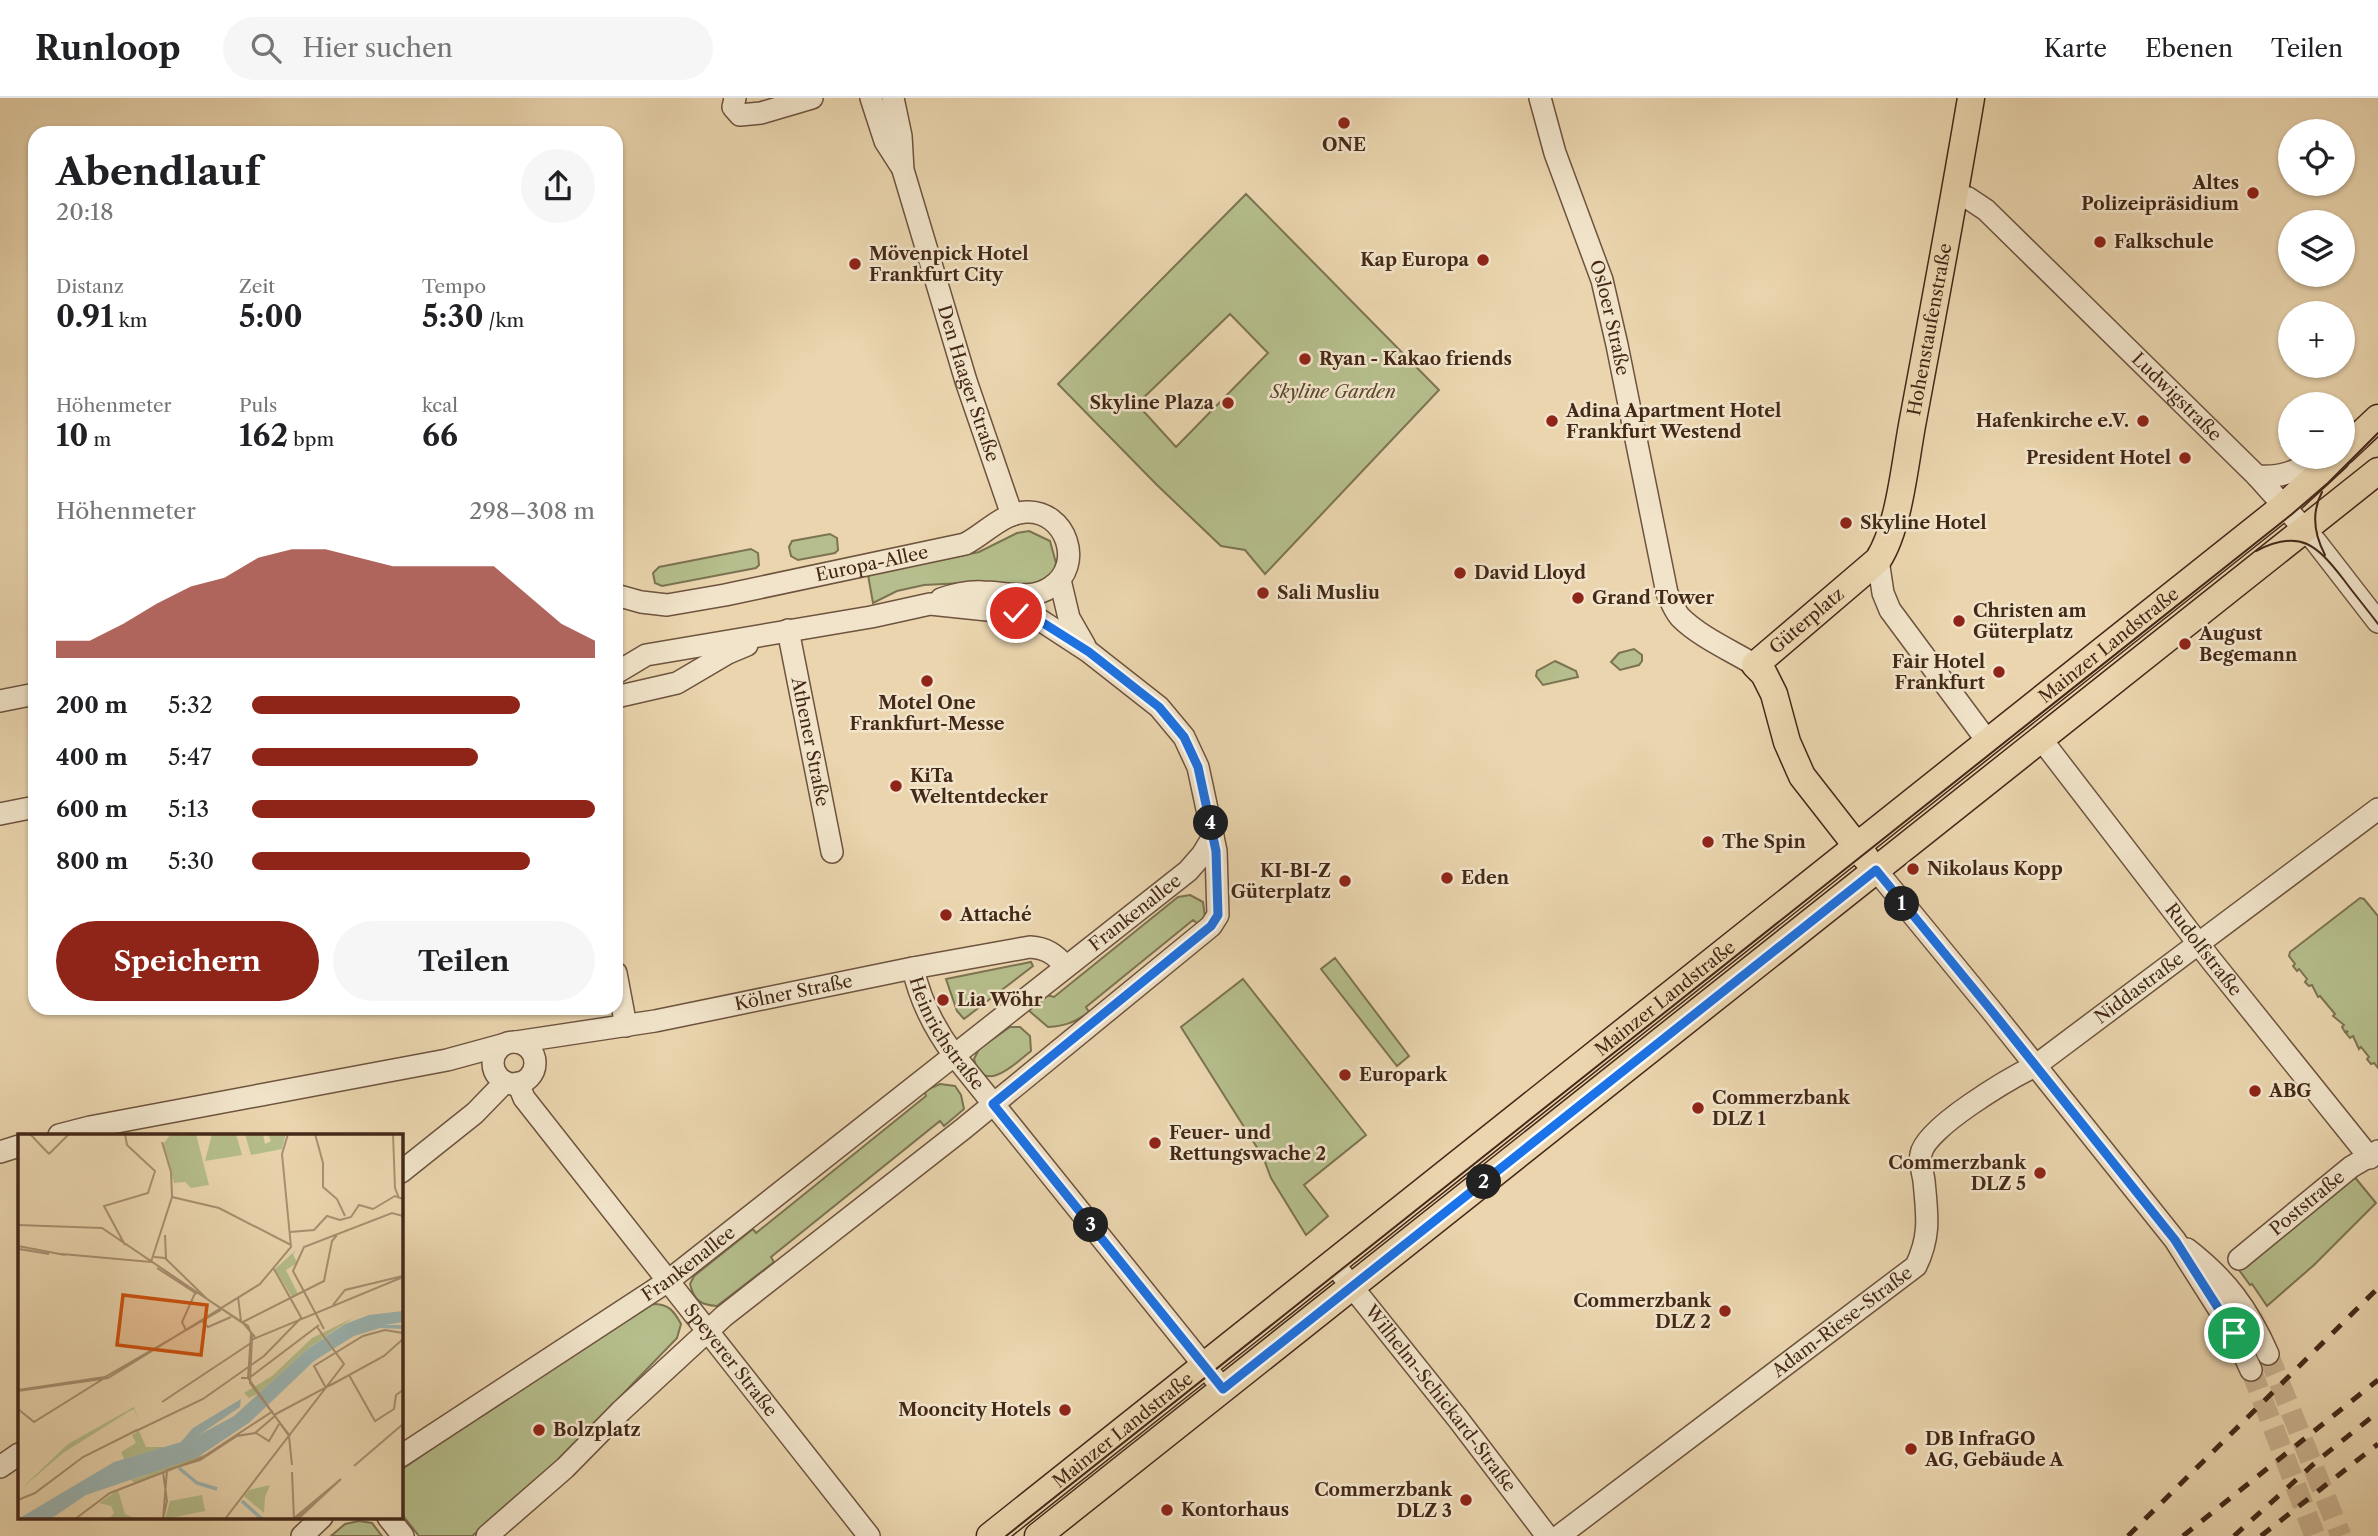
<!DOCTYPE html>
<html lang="de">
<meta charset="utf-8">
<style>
:root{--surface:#fff;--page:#f6f6f6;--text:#202124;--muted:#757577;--line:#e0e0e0;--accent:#8f2418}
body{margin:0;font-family:"Libre Caslon Text",serif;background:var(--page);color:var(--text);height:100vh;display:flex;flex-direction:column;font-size:26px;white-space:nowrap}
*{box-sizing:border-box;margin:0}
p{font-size:23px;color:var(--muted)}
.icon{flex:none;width:38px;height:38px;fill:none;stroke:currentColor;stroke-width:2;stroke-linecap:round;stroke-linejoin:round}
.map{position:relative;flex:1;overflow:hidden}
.sheet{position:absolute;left:28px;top:28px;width:595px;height:889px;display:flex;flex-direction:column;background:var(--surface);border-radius:21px;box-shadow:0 2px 5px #0004}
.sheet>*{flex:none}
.fabs{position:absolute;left:2278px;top:21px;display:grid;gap:14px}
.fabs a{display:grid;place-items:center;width:77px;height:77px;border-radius:50%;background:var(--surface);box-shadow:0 2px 5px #0004;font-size:35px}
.pin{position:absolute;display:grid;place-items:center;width:60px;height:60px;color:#fff;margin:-30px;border:4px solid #fff;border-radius:50%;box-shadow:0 2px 7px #0007}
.km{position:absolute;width:35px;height:35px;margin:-18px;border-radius:50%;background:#222;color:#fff;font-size:19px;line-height:35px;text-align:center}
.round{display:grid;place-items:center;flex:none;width:74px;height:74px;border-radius:37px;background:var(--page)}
.summary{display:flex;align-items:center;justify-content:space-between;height:119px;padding:0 28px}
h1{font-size:38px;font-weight:700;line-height:52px}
.metrics{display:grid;grid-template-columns:repeat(3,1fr);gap:10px;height:119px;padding:7px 28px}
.metrics div{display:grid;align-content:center}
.metrics b{font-size:30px;font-weight:700}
.metrics small{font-size:19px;font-weight:400}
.metrics p{font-size:19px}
.chart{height:196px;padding:14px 28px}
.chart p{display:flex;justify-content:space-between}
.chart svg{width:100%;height:126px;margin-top:7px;fill:var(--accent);opacity:.7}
.action{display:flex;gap:14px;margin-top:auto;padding:14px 28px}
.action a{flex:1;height:80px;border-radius:42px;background:var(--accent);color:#fff;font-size:28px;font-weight:700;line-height:80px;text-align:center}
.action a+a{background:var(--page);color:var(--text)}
ul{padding:0 28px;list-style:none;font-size:23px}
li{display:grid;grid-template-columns:112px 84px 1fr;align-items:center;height:52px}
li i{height:18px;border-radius:9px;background:var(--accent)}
header{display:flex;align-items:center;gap:42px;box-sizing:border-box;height:98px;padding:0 35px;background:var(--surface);border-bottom:2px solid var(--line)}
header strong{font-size:33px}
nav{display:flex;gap:38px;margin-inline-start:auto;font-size:24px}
.search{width:490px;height:63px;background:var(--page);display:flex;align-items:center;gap:18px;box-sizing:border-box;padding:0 24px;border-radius:38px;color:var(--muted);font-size:26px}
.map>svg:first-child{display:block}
.green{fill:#b5be8c;stroke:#7c7352;stroke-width:2;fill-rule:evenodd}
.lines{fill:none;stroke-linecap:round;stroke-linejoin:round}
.minor-tunnel{stroke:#c9b290;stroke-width:21;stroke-dasharray:21 10;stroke-linecap:butt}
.minor-casing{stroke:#6e533e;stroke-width:24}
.major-casing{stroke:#442818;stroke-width:29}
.minor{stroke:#f1e4ca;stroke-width:21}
.major{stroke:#ead5ae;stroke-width:26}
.tram{stroke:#442818;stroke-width:2}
.rail{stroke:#442818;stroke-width:5;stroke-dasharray:12 12;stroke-linecap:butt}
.route-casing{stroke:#fff;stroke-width:14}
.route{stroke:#1a73e8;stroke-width:9}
.poi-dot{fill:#8f2418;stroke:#f1e4ca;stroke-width:2.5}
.labels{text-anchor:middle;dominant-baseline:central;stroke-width:5;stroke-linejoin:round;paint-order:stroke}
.poi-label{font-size:18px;font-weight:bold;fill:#442818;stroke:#f1e4ca;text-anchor:start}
.street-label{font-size:18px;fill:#442818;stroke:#f1e4ca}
.park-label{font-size:18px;font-style:italic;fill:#5b462f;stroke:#f1e4ca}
.inset-river{fill:none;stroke:#9bb6b5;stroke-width:3.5}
.inset-road{fill:none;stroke:#a89072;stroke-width:2}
.view{fill:#cf520e;fill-opacity:0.15;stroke:#cf520e;stroke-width:3.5}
.inset-edge{fill:none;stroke:#442818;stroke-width:3.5}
</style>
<header>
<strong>Runloop</strong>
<div class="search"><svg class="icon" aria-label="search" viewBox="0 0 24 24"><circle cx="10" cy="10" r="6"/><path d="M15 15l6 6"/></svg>Hier suchen</div>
<nav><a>Karte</a><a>Ebenen</a><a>Teilen</a></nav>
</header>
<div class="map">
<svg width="2378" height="1438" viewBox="0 0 2378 1438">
<rect width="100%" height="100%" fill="#ead5ae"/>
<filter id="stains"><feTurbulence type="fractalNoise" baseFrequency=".00286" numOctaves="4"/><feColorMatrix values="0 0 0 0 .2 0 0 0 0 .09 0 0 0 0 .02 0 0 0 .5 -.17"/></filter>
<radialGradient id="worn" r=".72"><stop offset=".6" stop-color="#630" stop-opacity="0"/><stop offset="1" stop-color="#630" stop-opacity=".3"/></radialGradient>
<!-- green -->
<path class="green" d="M1246,96l193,196 -174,184 -20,-24 -24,-4 -64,-61 -99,-101zM1230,216l38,39 -92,94 -39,-43z
M1029,433l21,10 6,22 -2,14 -20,12 -71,-6 -39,2 -27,6 -24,12 -5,-28 111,-23 38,-19z
M830,436l7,4 1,12 -3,3 -37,7 -7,-4 -2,-9 3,-6z
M751,451l7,4 1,12 -3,3 -94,18 -7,-3 -2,-10 6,-6z
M1634,551l8,6v6l-3,4 -19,5 -9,-8 8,-9z
M1555,563l21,10 2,6 -35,8 -7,-9 1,-5z
M1190,797l13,7 2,15 -7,7 -5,-4 -107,87 3,5c-14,10 -23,14 -41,15l-21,-18 20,-14 7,2 124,-100z
M2360,800l4,1 14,17v152l-4,-5 -3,1 -4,-5 2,-2 -8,-10 -2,2 -6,-13 -3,2 -4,-5 2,-2 -3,1 -3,-5 2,-2 -11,-9 2,-2 -15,-18 -2,1 -6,-12 -3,1 -4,-4 2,-3 -8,-10 -2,2 -4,-5 2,-2 -6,-8 1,-4z
M1335,860l74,98 -12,10 -76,-97z
M1031,864l2,4 -69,53 -7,-8 -11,-32z
M1243,881l123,156 -62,50 24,31 -22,19 -35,-57 -8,-21 -82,-130z
M1010,929h10l10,9 1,15c-16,13 -48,45 -57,8l5,-10z
M940,986l15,2 6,9 3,14 -20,17 -4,-5 -169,136 3,5 -57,44c-17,-1 -23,-6 -27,-22l4,-8 59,-47 3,4 170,-137 -2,-5z
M2353,1077l23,28 -62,62 -47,41 -15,-22 -2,1 -11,-15 45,-40z
M653,1206c16,0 21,7 28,20l-4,14 -118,122 -51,47 -36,29h-53l-18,-23v-43l115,-80z
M359,1423l13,2 10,13h-51l14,-12z"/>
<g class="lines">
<!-- minor-tunnel -->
<path class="minor-tunnel" d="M2268,1256l73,182
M2251,1272l64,166"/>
<defs>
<g id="minor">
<path d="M735,0l-2,9 7,8 21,-2 51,-15"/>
<path d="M871,0l14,43 16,25"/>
<path id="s1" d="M893,0l8,38 2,34 63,211 46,134"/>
<path id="s2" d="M1540,0l15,55 47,127 15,65 50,248c4,8 7,17 13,24 20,20 50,33 75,48"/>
<path id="s3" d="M1956,97l12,3 18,12 271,266 59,66 62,80"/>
<path d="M2257,378c28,2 40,-6 64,-19"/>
<path d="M1878,462l5,33 7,17 98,132"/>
<path d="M1060,482l9,38 16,28"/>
<path id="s4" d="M616,497l25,7 26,3 58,-10 240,-51c20,-10 37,-31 61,-32 40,-2 59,53 25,75 -20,14 -46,5 -68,5 -15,-1 -28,2 -42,7"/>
<path id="s5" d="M788,532l44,222"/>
<path d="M616,599l61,-14 51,-30 19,-8"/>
<path d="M0,603l35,-7"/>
<path id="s6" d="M2041,641l170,221 159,198"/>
<path d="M0,716l35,-7"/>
<path d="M1876,772l115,140 184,230 59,93 17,37"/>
<path id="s7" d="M913,870c7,33 21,60 41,87l269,334"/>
<path d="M616,875l10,53"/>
<path id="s8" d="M516,944l139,-21 258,-53 117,-21c16,1 25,7 35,19"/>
<circle cx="514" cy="965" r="21"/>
<path id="s9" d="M518,985l6,15 345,438"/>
<path d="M59,1037l31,-8 357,-67 55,-15"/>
<path d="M0,1054l19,-6"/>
<path d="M401,1074l74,-59 30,-31"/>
<path d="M2187,1151c39,30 61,60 81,105"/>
<path id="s10" d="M2239,1161l112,-92 27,-16"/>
<path id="s11" d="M1333,1165l125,156 89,117"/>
<path id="s12" d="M401,1358l267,-175 520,-410 14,-16 11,-18"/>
<path d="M0,1369l19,-13"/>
<path d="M388,1419l15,19"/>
<path d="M302,1438l20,-19"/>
<path d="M487,1438l78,-68 56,-57 103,-95 239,-187 248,-203 7,-11 -2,-64 -18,-84 -14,-30 -25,-30 -70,-55 -49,-32 -24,-7 -86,-9 -59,13 -225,38 -30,18"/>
<path id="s13" d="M1559,1438l357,-270c15,-31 11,-52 8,-85 -1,-8 -5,-19 -3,-27 4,-26 89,-76 114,-88l343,-257"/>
</g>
<g id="major">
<path d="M2343,353l35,-33"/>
<path id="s14" d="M1866,760l-64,-82 -15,-34 -13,-48 -10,-20 -9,-9 123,-105c22,-34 27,-99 35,-140 20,-107 40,-214 58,-322"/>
<path id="s15" d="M990,1438l1294,-1030 53,-49"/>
<path d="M1038,1438l1340,-1065"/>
</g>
</defs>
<!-- minor casing -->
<use href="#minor" class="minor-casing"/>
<!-- major casing -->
<use href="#major" class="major-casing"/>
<!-- minor -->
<use href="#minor" class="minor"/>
<!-- major -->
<use href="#major" class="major"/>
<!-- tram -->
<path class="tram" d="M2322,394c-11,21 -8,42 3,63
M2256,453c44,-23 61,-6 88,29 11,15 23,29 34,44
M1006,1438l1286,-1022 36,-31 50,-50"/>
<!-- rail -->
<path class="rail" d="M2128,1438l250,-248
M2183,1438l195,-156
M2234,1438l83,-75 61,-49
M2261,1438l117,-92"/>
</g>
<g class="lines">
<defs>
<path id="route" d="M1016,515l24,8 49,31 70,55 25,30 14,30 18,84 2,64 -7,11 -218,178 230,285 653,-519 115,140 184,230 59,93"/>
</defs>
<!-- route casing -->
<use href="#route" class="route-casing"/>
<!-- route -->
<use href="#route" class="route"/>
</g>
<!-- markers -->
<g class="poi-dot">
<circle cx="1344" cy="25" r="7"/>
<circle cx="2253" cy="95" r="7"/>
<circle cx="2100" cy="144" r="7"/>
<circle cx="1483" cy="162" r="7"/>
<circle cx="855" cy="166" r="7"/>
<circle cx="1305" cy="261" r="7"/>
<circle cx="1228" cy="305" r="7"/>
<circle cx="1552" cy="323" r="7"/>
<circle cx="2143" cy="323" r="7"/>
<circle cx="2185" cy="360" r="7"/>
<circle cx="1846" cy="425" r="7"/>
<circle cx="1460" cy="475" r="7"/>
<circle cx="1263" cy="495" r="7"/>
<circle cx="1578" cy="500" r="7"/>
<circle cx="1959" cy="523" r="7"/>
<circle cx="2185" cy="546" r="7"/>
<circle cx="1999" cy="574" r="7"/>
<circle cx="927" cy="583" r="7"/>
<circle cx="896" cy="688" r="7"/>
<circle cx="1708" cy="744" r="7"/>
<circle cx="1913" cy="771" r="7"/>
<circle cx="1447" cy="780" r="7"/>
<circle cx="1345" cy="783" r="7"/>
<circle cx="946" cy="817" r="7"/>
<circle cx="943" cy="902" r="7"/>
<circle cx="1345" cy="977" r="7"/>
<circle cx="2255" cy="993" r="7"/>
<circle cx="1698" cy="1010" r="7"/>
<circle cx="1155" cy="1045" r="7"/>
<circle cx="2040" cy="1075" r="7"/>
<circle cx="1725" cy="1213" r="7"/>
<circle cx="1065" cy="1312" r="7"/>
<circle cx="539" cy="1332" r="7"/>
<circle cx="1911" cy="1351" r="7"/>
<circle cx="1466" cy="1402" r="7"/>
<circle cx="1167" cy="1412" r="7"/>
</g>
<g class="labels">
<!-- poi labels -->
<g class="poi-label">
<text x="1344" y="47" text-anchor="middle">ONE</text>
<text x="2239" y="85" text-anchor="end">Altes<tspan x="2239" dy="21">Polizeipräsidium</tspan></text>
<text x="2114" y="144">Falkschule</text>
<text x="869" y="156">Mövenpick Hotel<tspan x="869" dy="21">Frankfurt City</tspan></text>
<text x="1469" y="162" text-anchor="end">Kap Europa</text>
<text x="1319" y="261">Ryan - Kakao friends</text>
<text x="1214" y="305" text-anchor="end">Skyline Plaza</text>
<text x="1566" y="313">Adina Apartment Hotel<tspan x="1566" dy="21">Frankfurt Westend</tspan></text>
<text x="2129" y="323" text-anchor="end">Hafenkirche e.V.</text>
<text x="2171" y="360" text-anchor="end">President Hotel</text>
<text x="1860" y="425">Skyline Hotel</text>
<text x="1474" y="475">David Lloyd</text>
<text x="1277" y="495">Sali Musliu</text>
<text x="1592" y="500">Grand Tower</text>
<text x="1973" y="513">Christen am<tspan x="1973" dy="21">Güterplatz</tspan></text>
<text x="2199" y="536">August<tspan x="2199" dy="21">Begemann</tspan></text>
<text x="1985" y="564" text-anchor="end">Fair Hotel<tspan x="1985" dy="21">Frankfurt</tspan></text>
<text x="927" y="605" text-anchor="middle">Motel One<tspan x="927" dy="21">Frankfurt-Messe</tspan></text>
<text x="910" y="678">KiTa<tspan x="910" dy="21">Weltentdecker</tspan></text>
<text x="1722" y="744">The Spin</text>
<text x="1927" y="771">Nikolaus Kopp</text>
<text x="1331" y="773" text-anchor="end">KI-BI-Z<tspan x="1331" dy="21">Güterplatz</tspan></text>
<text x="1461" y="780">Eden</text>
<text x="960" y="817">Attaché</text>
<text x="957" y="902">Lia Wöhr</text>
<text x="1359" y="977">Europark</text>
<text x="2269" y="993">ABG</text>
<text x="1712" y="1000">Commerzbank<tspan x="1712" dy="21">DLZ 1</tspan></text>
<text x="1169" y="1035">Feuer- und<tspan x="1169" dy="21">Rettungswache 2</tspan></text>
<text x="2026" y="1065" text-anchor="end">Commerzbank<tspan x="2026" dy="21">DLZ 5</tspan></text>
<text x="1711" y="1203" text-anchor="end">Commerzbank<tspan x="1711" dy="21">DLZ 2</tspan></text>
<text x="1051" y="1312" text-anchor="end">Mooncity Hotels</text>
<text x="553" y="1332">Bolzplatz</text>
<text x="1925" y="1341">DB InfraGO<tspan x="1925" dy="21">AG, Gebäude A</tspan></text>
<text x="1452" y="1392" text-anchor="end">Commerzbank<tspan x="1452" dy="21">DLZ 3</tspan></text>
<text x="1181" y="1412">Kontorhaus</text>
</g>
<!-- street labels -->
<g class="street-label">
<text stroke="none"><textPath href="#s2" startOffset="231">Osloer Straße</textPath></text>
<text stroke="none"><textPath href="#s14" startOffset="625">Hohenstaufenstraße</textPath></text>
<text stroke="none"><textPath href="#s1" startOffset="296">Den Haager Straße</textPath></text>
<text stroke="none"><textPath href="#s3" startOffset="301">Ludwigstraße</textPath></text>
<text stroke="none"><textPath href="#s4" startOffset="261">Europa-Allee</textPath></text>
<text stroke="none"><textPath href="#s14" startOffset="294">Güterplatz</textPath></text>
<text stroke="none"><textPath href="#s15" startOffset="1430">Mainzer Landstraße</textPath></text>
<text stroke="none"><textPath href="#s5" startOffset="114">Athener Straße</textPath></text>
<text stroke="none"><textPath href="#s12" startOffset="914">Frankenallee</textPath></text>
<text stroke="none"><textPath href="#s6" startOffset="266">Rudolfstraße</textPath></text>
<text stroke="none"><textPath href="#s13" startOffset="838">Niddastraße</textPath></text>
<text stroke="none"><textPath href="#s8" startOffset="282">Kölner Straße</textPath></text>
<text stroke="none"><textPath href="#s15" startOffset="863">Mainzer Landstraße</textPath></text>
<text stroke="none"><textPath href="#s7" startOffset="74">Heinrichstraße</textPath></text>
<text stroke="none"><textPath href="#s10" startOffset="88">Poststraße</textPath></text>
<text stroke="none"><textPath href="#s12" startOffset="346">Frankenallee</textPath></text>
<text stroke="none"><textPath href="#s13" startOffset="355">Adam-Riese-Straße</textPath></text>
<text stroke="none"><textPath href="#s9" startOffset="350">Speyerer Straße</textPath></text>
<text stroke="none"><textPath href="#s11" startOffset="173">Wilhelm-Schickard-Straße</textPath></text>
<text stroke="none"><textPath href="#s15" startOffset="170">Mainzer Landstraße</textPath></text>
</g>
<!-- park labels -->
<g class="park-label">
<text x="1333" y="294">Skyline Garden</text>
</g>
</g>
<!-- overview -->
<g transform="translate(18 1036)">
<rect width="385" height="385" fill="#ead5ae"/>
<path d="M153,0h25l13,51 -18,3 -6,-6 -11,1 -11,-39zM194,0h24l6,21 -37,6zM227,0h18l2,10 6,-3 -3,-7h18l-4,15 -31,6zM279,115l-4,5 4,9 -11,7 12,24 -6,3 -17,-28zM335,184l-43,29 -51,46 -10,5 -5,-5 28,-17 40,-38zM116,273l5,15 -5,-13 -6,3 -65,41 -35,30 -5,4 45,-43zM121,297l7,16h19l-41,12 -3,-7 15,-9 -4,-8zM219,299l-32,23 -4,2 -66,25 -4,-3 19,-6 -57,14 30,-13 84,-21zM252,351l-5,12 -1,16 -20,-17 5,-6zM100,356l7,24 12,5h-28l5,-6 -3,-7 -12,-3zM184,361l3,16 -40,8 5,-18z" fill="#b5be8c"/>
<path d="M385,177v11l-18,3h18v4l-23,-1 -26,8 -40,25 -64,61 -52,35 -112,38 -34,23 -34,1 96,-57 67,-20 12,-14 48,-29 -1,8 -41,28 35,-19 75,-68 36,-24 24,-9z" fill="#9bb6b5"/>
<path class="inset-river" d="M161,334l18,15 20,6M224,367l20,18"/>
<path class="inset-road" d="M12,0l19,20M107,0l2,11 28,26 -7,22 -44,13 21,39M297,0l8,29v24l14,12 8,17M375,0l2,54 4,10M31,20l20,-20M154,63l47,11 72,37M0,91l84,3 142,96 11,13M272,98l24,-2 13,-14 13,4 11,-3 8,-12 14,4 22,-13 8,3M147,101l1,24M0,112l47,9M1,115l30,5M44,120l89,8 21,-65 -1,-25 -9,-30M136,123l11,1 42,41 41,27 4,10 -2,47 40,53M139,134l40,26M256,135l28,50M220,163l3,24M315,171l12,-15 58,-14M183,186l7,7 23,-10M225,188l81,-41 8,-40 5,-6M306,195l-31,-58 11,-24 88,-34 11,3M168,196l-4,-8 14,-31M233,200l-3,44 41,58 3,29M233,206l152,-63M223,244h8l70,-53M313,251l53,-29 19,-17M308,254l-12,-22 49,-30 22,-6 18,3M0,256l87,-13 116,-67M0,257l90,-13 152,-94 31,-37 -9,-93 6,-20M144,268l89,-59M0,275l16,13 69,-43M256,281l75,-40 26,46 19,-12 2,-14 7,-5M118,297l67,-32 61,-43 37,-38M218,302l19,-3 21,-18M336,332l49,-42M274,338l2,47M0,366l17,-7 48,-36 54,-27M57,385l35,-26 93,-36 70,-46M145,385l4,-18 -4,-29M145,385l4,-49 33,-10 37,-24 19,-3 13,8 10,-17M207,385l119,-155 -27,-37M275,385l48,-40 -43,40M277,385l46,-40"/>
<path class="view" d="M105,161l84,10 -6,50 -84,-10z"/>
<rect width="385" height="385" class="inset-edge"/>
</g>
<rect width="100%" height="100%" filter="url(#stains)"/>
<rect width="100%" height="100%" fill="url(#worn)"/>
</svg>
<div class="fabs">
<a><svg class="icon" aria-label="locate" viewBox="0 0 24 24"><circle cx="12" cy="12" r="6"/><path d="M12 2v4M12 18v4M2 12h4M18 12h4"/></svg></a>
<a><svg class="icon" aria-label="layers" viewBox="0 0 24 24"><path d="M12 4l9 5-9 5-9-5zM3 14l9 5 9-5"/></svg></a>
<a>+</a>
<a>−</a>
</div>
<div class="pin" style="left:2234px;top:1235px;background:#1e9e55"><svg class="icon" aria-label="arrive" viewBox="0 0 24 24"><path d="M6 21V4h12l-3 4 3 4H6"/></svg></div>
<div class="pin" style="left:1016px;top:515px;background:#d93025"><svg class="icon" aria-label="check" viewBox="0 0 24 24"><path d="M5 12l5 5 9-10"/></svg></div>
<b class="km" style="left:1902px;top:806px">1</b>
<b class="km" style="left:1484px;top:1084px">2</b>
<b class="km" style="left:1091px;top:1127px">3</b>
<b class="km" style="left:1211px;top:725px">4</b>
<section class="sheet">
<div class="summary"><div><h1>Abendlauf</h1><p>20:18</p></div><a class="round"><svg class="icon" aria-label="share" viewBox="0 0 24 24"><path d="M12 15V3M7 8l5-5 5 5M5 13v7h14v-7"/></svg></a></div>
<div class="metrics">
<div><p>Distanz</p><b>0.91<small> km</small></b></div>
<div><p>Zeit</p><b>5:00</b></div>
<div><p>Tempo</p><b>5:30<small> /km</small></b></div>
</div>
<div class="metrics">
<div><p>Höhenmeter</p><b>10<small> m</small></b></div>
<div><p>Puls</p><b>162<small> bpm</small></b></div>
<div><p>kcal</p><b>66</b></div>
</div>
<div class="chart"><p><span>Höhenmeter</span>298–308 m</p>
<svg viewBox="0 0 160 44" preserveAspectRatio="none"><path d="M0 44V38L10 38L20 32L30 25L40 19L50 16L60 9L70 6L80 6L90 9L100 12L110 12L120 12L130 12L140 22L150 32L160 38V44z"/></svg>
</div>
<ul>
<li><b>200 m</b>5:32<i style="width:78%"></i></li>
<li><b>400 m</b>5:47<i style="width:66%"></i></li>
<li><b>600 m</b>5:13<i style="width:100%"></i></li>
<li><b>800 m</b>5:30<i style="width:81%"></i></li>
</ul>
<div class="action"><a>Speichern</a><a>Teilen</a></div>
</section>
</div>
